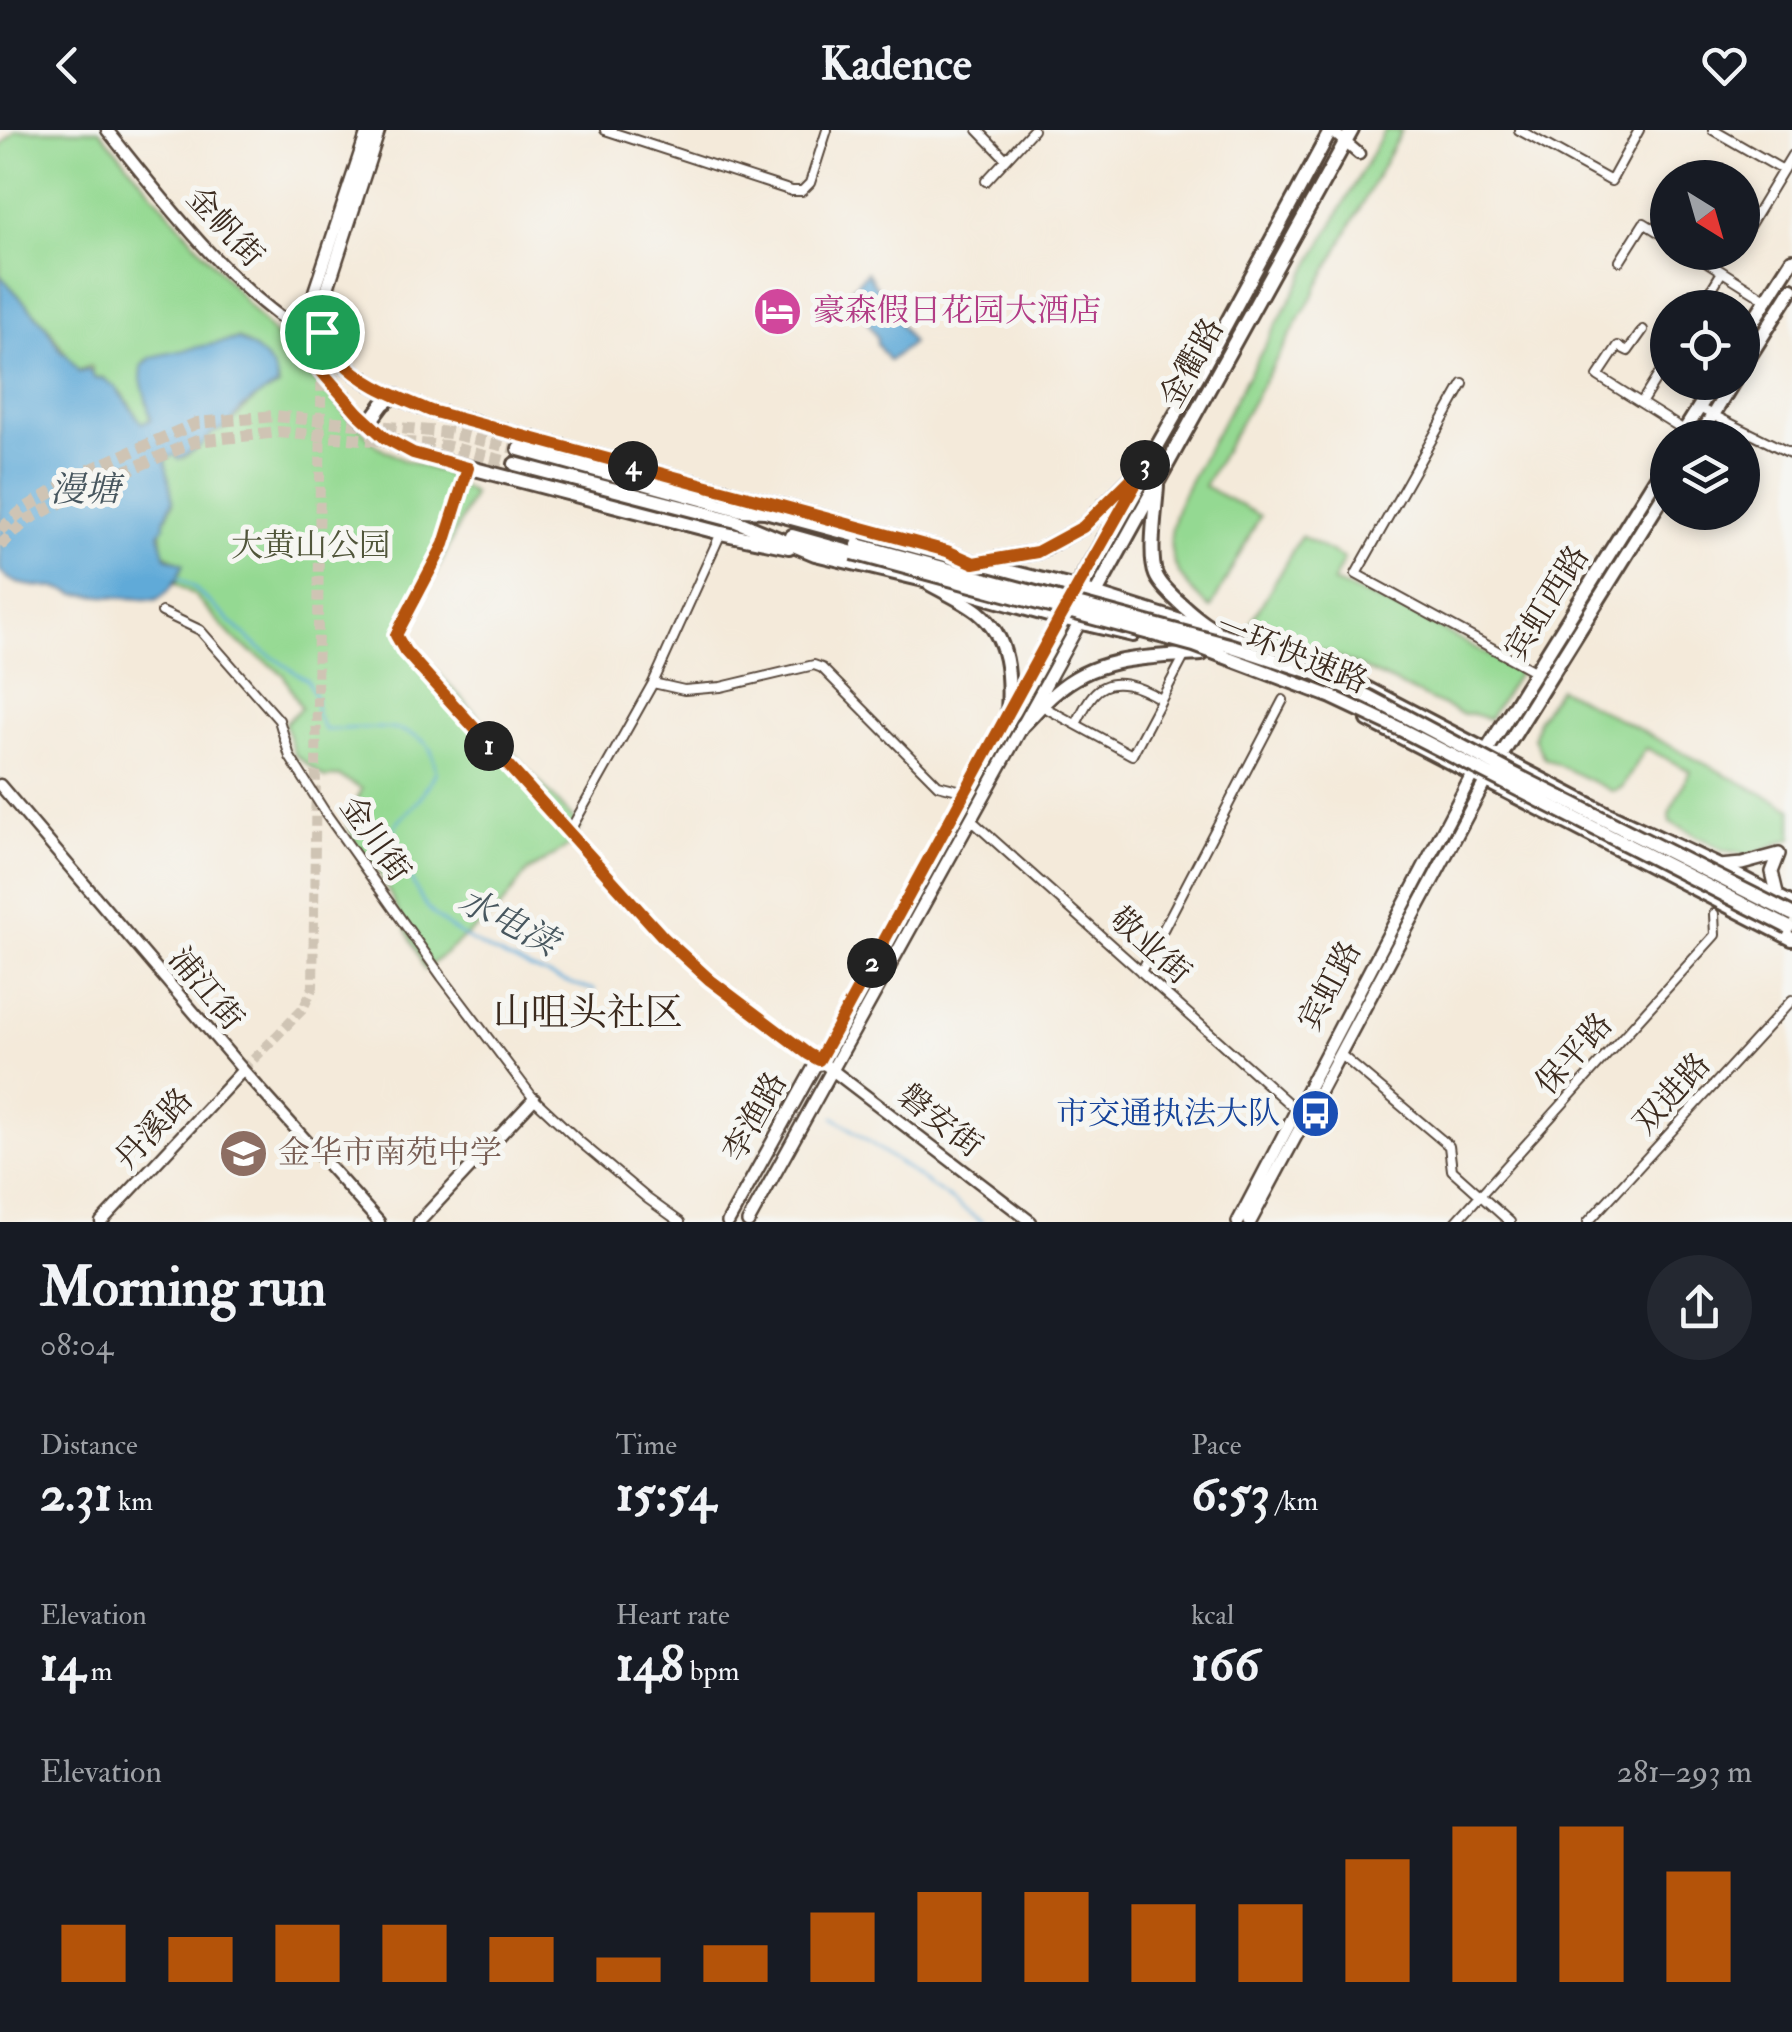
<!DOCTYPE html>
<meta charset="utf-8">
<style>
:root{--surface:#171b24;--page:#242831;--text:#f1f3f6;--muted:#9ea1a6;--accent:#b45309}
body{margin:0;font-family:"IM FELL Double Pica","Noto Serif SC",serif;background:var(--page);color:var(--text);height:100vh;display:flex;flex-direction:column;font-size:38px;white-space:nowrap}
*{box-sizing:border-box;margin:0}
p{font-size:32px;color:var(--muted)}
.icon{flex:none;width:55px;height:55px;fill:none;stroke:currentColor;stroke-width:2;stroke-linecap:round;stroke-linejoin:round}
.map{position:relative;height:1092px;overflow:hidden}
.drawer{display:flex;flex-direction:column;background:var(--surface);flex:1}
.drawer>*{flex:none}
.needle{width:65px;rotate:143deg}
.tools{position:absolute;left:1650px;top:30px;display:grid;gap:20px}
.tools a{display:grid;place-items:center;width:110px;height:110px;border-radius:50%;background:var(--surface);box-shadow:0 5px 15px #0003;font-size:50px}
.pin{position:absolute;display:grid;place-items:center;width:85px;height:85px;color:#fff;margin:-42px;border:5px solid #fff;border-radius:50%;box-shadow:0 2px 10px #0007}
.km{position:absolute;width:50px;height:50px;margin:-25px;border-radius:50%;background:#222;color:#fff;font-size:28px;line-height:50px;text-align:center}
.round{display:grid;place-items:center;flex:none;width:105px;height:105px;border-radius:52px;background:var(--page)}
.summary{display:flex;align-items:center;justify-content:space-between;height:170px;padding:0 40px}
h1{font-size:55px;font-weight:700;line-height:75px}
.figures{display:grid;grid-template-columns:repeat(3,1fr);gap:15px;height:170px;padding:10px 40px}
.figures div{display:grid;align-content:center}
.figures b{font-size:50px;font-weight:700}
.figures small{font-size:28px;font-weight:400}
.figures p{font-size:28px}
.chart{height:280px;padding:20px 40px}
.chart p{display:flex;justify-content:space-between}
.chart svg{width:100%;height:180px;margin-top:10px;stroke:var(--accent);stroke-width:6}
header{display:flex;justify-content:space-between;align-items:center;height:130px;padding:0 40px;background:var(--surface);font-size:45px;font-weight:700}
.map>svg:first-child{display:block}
.green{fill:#94d992;stroke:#688258;stroke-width:2.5}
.water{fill:#60aad8;stroke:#4e6a7b;stroke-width:2.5}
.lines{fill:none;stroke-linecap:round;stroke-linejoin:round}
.stream{stroke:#60aad8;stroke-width:2.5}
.tertiary-tunnel{stroke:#cfc4b4;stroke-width:10;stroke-dasharray:10 5;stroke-linecap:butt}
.trunk-tunnel{stroke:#cfc4b4;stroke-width:12;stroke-dasharray:12 6;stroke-linecap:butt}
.minor-casing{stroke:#57473a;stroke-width:12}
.tertiary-casing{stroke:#57473a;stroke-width:15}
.secondary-casing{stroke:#57473a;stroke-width:16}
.primary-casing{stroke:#57473a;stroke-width:18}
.trunk-casing{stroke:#57473a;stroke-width:18}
.minor{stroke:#fff;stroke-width:8}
.tertiary{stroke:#fff;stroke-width:10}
.secondary{stroke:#fff;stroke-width:11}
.primary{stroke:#fff;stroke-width:12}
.trunk{stroke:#fff;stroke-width:12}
.trunk-bridge-casing{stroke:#57473a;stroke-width:18;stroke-linecap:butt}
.trunk-bridge{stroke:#fff;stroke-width:12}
.route-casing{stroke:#fff;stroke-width:20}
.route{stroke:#b45309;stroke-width:12}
.labels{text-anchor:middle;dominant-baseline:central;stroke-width:10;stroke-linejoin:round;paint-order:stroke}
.street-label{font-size:32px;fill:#3b2a1e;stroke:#f6f6f2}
.hotel-label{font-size:32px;fill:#b23c85;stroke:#f6f6f2;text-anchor:start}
.park-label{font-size:32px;fill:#51563b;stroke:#f6f6f2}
.transit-label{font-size:32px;fill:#164399;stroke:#f6f6f2;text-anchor:end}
.education-label{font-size:32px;fill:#785e54;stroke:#f6f6f2;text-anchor:start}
.water-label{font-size:35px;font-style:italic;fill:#48575f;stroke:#f6f6f2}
.quarter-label{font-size:38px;fill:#3b2a1e;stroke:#f6f6f2}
</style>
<header><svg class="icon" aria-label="back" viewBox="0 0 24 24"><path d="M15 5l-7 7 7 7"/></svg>Kadence<svg class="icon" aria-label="heart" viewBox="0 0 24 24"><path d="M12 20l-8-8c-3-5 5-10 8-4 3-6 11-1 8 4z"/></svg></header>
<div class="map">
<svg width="1792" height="1092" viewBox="0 0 1792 1092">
<rect width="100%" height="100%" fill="#f6f6f2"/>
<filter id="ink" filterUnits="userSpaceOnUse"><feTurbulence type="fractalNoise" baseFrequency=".01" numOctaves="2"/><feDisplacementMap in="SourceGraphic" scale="20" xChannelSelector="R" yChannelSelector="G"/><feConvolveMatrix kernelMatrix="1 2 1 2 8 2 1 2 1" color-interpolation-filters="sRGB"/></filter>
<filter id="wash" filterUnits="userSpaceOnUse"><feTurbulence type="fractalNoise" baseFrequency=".0048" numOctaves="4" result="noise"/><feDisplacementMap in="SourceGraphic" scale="40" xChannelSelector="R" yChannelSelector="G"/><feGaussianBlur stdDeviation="2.25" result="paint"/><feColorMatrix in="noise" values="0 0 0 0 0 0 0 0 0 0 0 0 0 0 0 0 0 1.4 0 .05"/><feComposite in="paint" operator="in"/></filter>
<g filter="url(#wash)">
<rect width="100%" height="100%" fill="#f4eada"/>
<!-- green -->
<path class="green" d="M16,0h83l171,200 106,115 27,15 39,12 31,22 -30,65 -41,75 178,192 -9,19 -44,27 -26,35 -76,63 -47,-102 -13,2 -18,-48 15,-33 -23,-13 -14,2 -31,-24 -9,-31 16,-15 -18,-34 -48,-34 -41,-45 -18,-11 7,-20 -20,-11 -2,-25 12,-25 -9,-44 11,-5 8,4 15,-10 16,-16 11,-4 33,-32 21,-10c-5,-24 -21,-35 -41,-48l-93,23 5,61 -8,3c-5,-10 -12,-20 -19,-30 -6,-7 -13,-8 -19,-17l-10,-1 -3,-11 -14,5 -29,-44 -48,-52v-128z
M1385,0h17l-87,162 -111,194 56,30 -49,92c-49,-39 -50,-72 -22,-126z
M1301,406l43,23 -11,23 88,36 98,54 -30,47 -17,-5h-10c-70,-31 -140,-69 -213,-88z
M1559,558l233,121v29l-43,17 -25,-5 -54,-28 -1,-8 21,-43 -44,-23 -24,40 -10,3 -68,-33 -10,-20 4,-19z"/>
<!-- water -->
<path class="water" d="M867,142l45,71 -23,18 -12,-17v-7l-28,-45z
M0,145l45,50 17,28 4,1 13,18 10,-2 6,9 8,-1 13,10 26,35 9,-3 -10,-41 1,-13 8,-8 10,-3 78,-16c18,10 39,24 40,47l-23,12 -15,12 -11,16 -17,7 -10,12 -23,14 -4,-4 -10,4 8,42 -9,19 1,5 -6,9 7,23 18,7c-8,16 -13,29 -29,36l-80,-6c-25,-13 -58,0 -75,-24z"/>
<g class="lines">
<!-- stream -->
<path class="stream" d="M177,447l16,10 66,61 48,32 8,17 2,18 8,15c29,-1 88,-10 105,19 4,6 4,16 6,23l-17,28 -23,24 -4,14c13,22 20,51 36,70 26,33 126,73 167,82
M834,987l148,105"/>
</g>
</g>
<g filter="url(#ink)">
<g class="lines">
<!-- tertiary-tunnel -->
<path class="tertiary-tunnel" d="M243,940l60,-61 10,-22 9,-654"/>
<!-- trunk-tunnel -->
<path class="trunk-tunnel" d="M0,400l24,-21 61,-37 112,-49 78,-7 175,17 69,16
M0,416l27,-26 75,-39 95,-40 81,-9 168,14 69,18"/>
<defs>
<path id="minor" d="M605,0l187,61h10l8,-8 17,-53
M978,0l28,29
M1519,0l92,51 28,-51
M1713,0l70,40
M986,51l47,-51
M1742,95l6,3 44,-73
M1691,122l76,48
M1620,131l24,-38 24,15
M1700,178l22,-36
M1643,200l-15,21 -10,-5 -20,30 86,54
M1463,254l-107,190 180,98
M1641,273l27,-43
M1699,278l93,46
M468,338l-24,76 -48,91 9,16 223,251c56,58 116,104 179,152l12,6
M162,482l38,18 79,90 11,37 35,55 117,165 92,122 45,42 69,58 32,23
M653,553l31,7 37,-3 93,-22 8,3 116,117 28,7
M1042,576l90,49 53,-100
M1076,594c5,-9 10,-21 17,-29 18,-22 49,-7 68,4
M970,689l326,291
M568,704l85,-151 68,-150
M1141,842l142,-272
M1340,924l109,92 3,24 58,52
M1456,1092l259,-287 -1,-21
M1588,1092l204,-222"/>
<path id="tertiary" d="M107,0c59,73 119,154 198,204l17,-2
M1331,0l28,24
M0,655l243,285 136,152
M819,930l212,162
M101,1092l142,-152
M419,1092l115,-123"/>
<path id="secondary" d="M322,202l5,-42 52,-160
M305,204l10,-44 53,-160
M1719,736l23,-2 37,-10 -7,18 6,25
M728,1092l215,-387 116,-217
M748,1092l332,-600
M1238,1092l234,-447
M1250,1092l235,-440"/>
<path id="primary" d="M322,202c6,9 11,19 18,27 23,26 60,39 91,52l516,140 28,12 62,-11 46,-25 65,-66
M305,204l10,29 42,50 28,25 28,15 308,80 68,14
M1742,208l50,-78
M1742,238l50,-79
M369,293l14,-19 12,-9
M1680,308l35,-56
M1699,308l34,-56
M1157,356c-1,21 -9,70 -1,89 6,15 44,47 58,54
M930,454c16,9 34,17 48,28 32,26 32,65 30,102
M1072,465l133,-232 126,-233
M1084,485l268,-485
M1022,596c11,-11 21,-23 33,-33 40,-37 95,-36 147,-39
M1482,628l186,-299
M1494,637l174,-279"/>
<path id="trunk" d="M519,319l223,61 23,1 179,48 31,4 101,25 193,61 76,28 263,137 111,52 73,38
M515,334l221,57 79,33 109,26 124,35 85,20
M792,406l61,17
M1368,590l424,219"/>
</defs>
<!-- minor casing -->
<use href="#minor" class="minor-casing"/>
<!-- tertiary casing -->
<use href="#tertiary" class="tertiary-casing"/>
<!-- secondary casing -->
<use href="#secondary" class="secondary-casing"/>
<!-- primary casing -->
<use href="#primary" class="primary-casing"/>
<!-- trunk casing -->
<use href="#trunk" class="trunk-casing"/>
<!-- minor -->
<use href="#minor" class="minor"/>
<!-- tertiary -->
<use href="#tertiary" class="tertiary"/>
<!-- secondary -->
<use href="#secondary" class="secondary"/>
<!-- primary -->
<use href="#primary" class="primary"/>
<!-- trunk -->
<use href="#trunk" class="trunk"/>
<defs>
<path id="trunk-bridge" d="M858,415l371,100 86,28 54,24 141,75 282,142
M853,423l341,92 138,52 66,31 390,199"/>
</defs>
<!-- trunk-bridge casing -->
<use href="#trunk-bridge" class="trunk-bridge-casing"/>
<!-- trunk-bridge -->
<use href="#trunk-bridge" class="trunk-bridge"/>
</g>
</g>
<g class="lines" filter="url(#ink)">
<defs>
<path id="route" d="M322,202c6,9 11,19 18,27 23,26 61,39 91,52l516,140 27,12 63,-11 46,-25 65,-65 -88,156 -241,442 -11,-6 -98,-74 -46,-42 -259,-287 -9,-16 48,-91 24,-76 -55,-15 -28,-15 -27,-25 -43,-49 -10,-30z"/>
</defs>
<!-- route casing -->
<use href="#route" class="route-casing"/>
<!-- route -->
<use href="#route" class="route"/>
</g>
<!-- icons -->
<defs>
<symbol id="hotel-disc" viewBox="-11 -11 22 22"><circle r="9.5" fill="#d1479c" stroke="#f6f6f2"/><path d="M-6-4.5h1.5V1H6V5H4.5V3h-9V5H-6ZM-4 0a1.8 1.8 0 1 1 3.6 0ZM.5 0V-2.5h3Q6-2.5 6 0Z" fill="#fff"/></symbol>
<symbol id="bus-disc" viewBox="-11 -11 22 22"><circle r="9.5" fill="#1a4fb4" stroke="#f6f6f2"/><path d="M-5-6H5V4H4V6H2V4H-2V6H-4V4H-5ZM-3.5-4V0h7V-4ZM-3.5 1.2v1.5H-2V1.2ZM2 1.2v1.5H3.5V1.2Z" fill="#fff"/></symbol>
<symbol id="school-disc" viewBox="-11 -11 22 22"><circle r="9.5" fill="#8d6e63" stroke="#f6f6f2"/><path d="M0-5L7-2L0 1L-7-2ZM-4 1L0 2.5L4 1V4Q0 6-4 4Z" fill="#fff"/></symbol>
</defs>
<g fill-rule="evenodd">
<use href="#hotel-disc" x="750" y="154" width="55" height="55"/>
<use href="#bus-disc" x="1288" y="956" width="55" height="55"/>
<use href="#school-disc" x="216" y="996" width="55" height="55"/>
</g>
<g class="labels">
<!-- street labels -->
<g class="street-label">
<text transform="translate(225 97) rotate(47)">金帆街</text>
<text transform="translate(1192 233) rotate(-61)">金衢路</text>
<text transform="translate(1547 473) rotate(-58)">宾虹西路</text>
<text transform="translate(1292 524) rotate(22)">一环快速路</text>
<text transform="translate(375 709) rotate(55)">金川街</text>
<text transform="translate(1150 816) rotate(42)">敬业街</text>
<text transform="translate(1330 856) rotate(-62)">宾虹路</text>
<text transform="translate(206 859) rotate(50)">浦江街</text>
<text transform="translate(1574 924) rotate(-48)">保平路</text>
<text transform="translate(1672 964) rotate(-48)">双进路</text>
<text transform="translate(755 987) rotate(-61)">李渔路</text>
<text transform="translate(940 991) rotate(38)">磐安街</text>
<text transform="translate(154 999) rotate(-47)">丹溪路</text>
</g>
<!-- hotel labels -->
<g class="hotel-label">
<text x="813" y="181">豪森假日花园大酒店</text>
</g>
<!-- park labels -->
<g class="park-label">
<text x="311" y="416">大黄山公园</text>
</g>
<!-- transit labels -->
<g class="transit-label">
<text x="1280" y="984">市交通执法大队</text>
</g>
<!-- education labels -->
<g class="education-label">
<text x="278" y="1023">金华市南苑中学</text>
</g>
<!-- water labels -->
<g class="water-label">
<text x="85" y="360">漫塘</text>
<text transform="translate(508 792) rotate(27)">水电渎</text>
</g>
<!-- quarter labels -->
<g class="quarter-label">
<text x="588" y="883">山咀头社区</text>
</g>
</g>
</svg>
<div class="tools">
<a><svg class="needle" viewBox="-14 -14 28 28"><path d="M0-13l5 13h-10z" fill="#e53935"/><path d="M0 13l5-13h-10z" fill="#9ea1a6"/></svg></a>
<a><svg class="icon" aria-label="locate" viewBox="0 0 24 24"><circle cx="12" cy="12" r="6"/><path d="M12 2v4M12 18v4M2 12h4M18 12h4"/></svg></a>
<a><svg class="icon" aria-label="layers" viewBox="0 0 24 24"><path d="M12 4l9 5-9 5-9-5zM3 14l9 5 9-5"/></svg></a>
</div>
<div class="pin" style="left:322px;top:202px;background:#1e9e55"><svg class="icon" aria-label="arrive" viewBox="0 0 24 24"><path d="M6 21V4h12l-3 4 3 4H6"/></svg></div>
<b class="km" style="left:489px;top:616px">1</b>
<b class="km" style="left:872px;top:833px">2</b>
<b class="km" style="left:1145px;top:335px">3</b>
<b class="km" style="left:633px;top:336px">4</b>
</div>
<section class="drawer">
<div class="summary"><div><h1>Morning run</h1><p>08:04</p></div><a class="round"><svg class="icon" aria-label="share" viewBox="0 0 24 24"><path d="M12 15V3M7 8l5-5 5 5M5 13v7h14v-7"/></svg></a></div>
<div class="figures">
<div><p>Distance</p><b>2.31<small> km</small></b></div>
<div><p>Time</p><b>15:54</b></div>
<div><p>Pace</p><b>6:53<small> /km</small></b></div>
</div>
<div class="figures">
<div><p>Elevation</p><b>14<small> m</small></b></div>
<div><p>Heart rate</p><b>148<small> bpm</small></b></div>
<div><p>kcal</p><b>166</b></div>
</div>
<div class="chart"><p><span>Elevation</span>281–293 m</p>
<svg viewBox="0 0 160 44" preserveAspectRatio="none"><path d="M5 44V30M15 44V33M25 44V30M35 44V30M45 44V33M55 44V38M65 44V35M75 44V27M85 44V22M95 44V22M105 44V25M115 44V25M125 44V14M135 44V6M145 44V6M155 44V17"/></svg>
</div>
</section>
